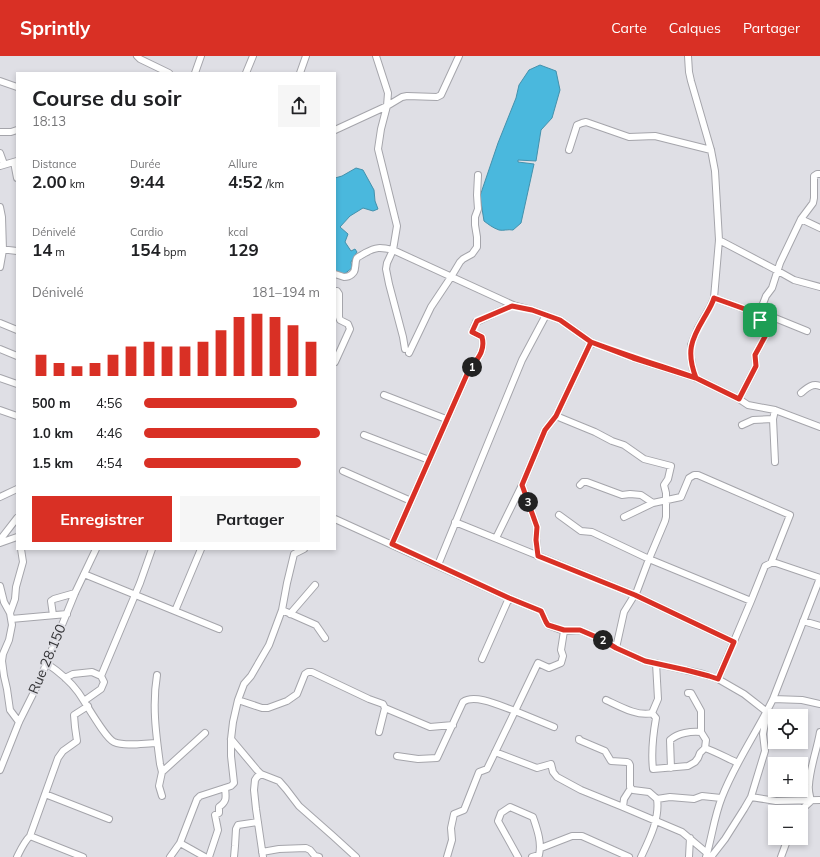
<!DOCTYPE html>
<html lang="fr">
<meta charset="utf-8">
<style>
:root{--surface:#fff;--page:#f6f6f6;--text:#202124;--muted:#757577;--accent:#d93025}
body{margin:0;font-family:Mulish,sans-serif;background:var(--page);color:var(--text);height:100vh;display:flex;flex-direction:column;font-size:15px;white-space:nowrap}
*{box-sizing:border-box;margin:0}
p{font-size:13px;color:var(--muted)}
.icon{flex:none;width:22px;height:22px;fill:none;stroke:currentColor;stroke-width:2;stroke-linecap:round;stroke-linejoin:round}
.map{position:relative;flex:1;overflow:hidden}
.drawer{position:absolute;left:16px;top:16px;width:320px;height:478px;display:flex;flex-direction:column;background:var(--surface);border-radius:0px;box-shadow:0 2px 6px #0003}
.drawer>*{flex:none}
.buttons{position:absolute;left:768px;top:653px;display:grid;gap:8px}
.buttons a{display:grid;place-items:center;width:40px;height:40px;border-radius:0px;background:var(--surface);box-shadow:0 2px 6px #0003;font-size:20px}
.pin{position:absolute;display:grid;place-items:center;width:34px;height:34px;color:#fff;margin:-17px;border-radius:8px;box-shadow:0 2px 6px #0006}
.km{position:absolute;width:20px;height:20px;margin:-10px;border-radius:50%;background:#222;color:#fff;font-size:11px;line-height:20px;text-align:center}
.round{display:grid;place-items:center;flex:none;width:42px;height:42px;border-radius:0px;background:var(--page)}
.head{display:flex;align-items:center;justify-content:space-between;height:68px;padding:0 16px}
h1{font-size:22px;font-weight:700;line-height:30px}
.stats{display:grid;grid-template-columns:repeat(3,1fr);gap:6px;height:68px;padding:4px 16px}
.stats div{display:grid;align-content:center}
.stats b{font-size:17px;font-weight:700}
.stats small{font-size:11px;font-weight:400}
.stats p{font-size:11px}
.chart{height:112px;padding:8px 16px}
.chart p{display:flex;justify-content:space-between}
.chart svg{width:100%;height:72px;margin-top:4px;stroke:var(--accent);stroke-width:6}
.button{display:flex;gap:8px;margin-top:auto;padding:8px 16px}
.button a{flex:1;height:46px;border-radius:0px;background:var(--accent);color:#fff;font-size:16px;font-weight:700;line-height:46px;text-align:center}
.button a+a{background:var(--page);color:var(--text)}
ul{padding:0 16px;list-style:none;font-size:13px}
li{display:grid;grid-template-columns:64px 48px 1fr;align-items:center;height:30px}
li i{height:10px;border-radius:5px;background:var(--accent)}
header{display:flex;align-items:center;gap:24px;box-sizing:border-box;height:56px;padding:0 20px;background:var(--accent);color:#fff}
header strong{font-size:19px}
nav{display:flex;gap:22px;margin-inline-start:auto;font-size:14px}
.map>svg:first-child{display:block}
.water{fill:#4ab8dd;stroke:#4491ac}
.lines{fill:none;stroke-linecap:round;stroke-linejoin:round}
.minor-casing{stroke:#a5a5ab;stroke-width:8}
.minor{stroke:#fff;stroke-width:6}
.route-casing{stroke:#fff;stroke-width:8}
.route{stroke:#d93025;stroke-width:5}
.labels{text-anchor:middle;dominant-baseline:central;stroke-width:4;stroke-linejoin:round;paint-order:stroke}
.street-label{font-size:14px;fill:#353538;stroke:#dfdfe5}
</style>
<header>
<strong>Sprintly</strong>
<nav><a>Carte</a><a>Calques</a><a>Partager</a></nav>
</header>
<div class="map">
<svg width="820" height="801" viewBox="0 0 820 801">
<rect width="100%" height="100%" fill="#dfdfe5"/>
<!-- water -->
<path class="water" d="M540,9l16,6 4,19 -8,28 -11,12 -5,31 -18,-1v2l16,2 -13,59 -8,7c-5,-1 -10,1 -14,0 -6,-2 -11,-6 -15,-9l-4,-25 18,-53 18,-45 3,-13 10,-15z
M356,112l7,2 11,20 1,11 3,8 -5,2 -10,-3 -13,8 -10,11 8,7 -3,8 6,9 4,-2 2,3 -6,10 1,6 -9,7 -8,-4v-93l7,-2z"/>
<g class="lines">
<defs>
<path id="minor" d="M137,0l3,3 29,14
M376,0l12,37 -1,13 -6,23 -3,20 19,77 -4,24 -6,13 -1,6 3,15 14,53 2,12
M688,0l1,16 2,9 20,69 4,21 4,69 -5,58 -4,9 -12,21 -7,17v13l2,12 3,8
M195,17l6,-17
M246,17l7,-17
M300,17l6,-17
M0,25l17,6
M335,74l52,-24 15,-9 5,-1 30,1 4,-2 18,-39
M0,76h11l6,-2
M569,94l8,-25 5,-2 4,-1 43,15 26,-1 56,14
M0,97l4,11
M14,106l3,16
M0,110l17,-5
M0,151l2,10 1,33 -3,17
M801,163l19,9
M719,184l59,31 16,9 26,7
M0,193l17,2
M335,218c3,1 6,2 9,3 6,0 11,-4 11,-9 1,-4 0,-7 2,-10 2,-2 5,-3 8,-5 11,-6 15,-6 28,-3l120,55 19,5 28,10 31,22 42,16 63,20 43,21 9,6 27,5 45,17
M335,235h2l2,3v23l1,3 8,4 2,5 -15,33
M714,242l45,16
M0,267l17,7
M767,269l8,-7 32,13
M0,293l17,7
M409,297l22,-46 20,-30 9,-15 3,-3 9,-5 5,-7v-10l-2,-12v-8l3,-8 -1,-14 1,-20
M0,322l17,6
M801,337c6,-5 11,-10 19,-7
M384,339l62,24
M739,343l17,-33 -1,-11 13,-24 -1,-6 -7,-5 -1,-6 7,-18 6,-8 8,-25 21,-44 12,-16 1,-5v-22l3,-2h3
M0,354l17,6
M556,360l39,16 17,9 12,4 20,14 27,7 -3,13 -4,6 2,8v24l-1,4 -16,38 -12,32 -13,21 -8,36
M742,369l11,-5 20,-1
M364,379l65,25
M775,406l-2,-43 2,-9
M343,415l68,30
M522,429l15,42 -1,12 2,17
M580,429l3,-3h4l35,13 8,-1 11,1 12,8 28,-6 8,-19 5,-3h4l92,40 -19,48
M0,441l17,-8
M559,459l22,16 11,1 57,27 102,42
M624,461l29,-14
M335,463l174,79 32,13 5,11 2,3 16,6 16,-1 21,9 15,9 29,13 58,13 15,5 26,15 23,18 -4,22 2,17 -14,46 -7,12 -19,30 -14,18
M455,466l180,73 99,47
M496,482l26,-53 23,-55 11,-14 35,-74
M0,484l17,-22
M0,487l17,-6
M392,488l76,-172c8,-12 18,-20 14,-35l-10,-5 4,-10 37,-17
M438,509l84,-205 24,-45
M84,518l135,55
M0,530l4,16 6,11 2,12 -3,15 -6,14 -1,7 2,15 3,13 3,21 9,12
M282,554l34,15 9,13
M175,555l26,-62
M10,557l5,-14 1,-12 7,-25 -2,-13
M290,558l25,-29
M53,559l-2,-14 3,-2 21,-6
M11,563l56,-5
M803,565l17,5
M482,603l27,-61
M46,607c12,8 24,18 32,29 8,11 27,46 36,50 12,5 31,1 43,1
M157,619c-5,30 -1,59 3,89l2,8 -3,14 3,10
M101,620l39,-93 12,-34
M65,622l8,-4 19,-2 9,4 3,6 -3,7 -17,12
M718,623l33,-78 14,-35 6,-3h5l44,15
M688,637h3l10,18v21
M773,643l29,1 18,4
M238,644l24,8h6l19,-7 10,-7 8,-20 3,-2h4l57,27 14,5 2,4 -6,24
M606,644c13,6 32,17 46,13l6,-14 -2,-36
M385,652l45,19 23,-2
M652,657l4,5c-3,17 -5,34 -3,51l35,-3 7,-4 3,-4 2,-5 5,-5c11,4 22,10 33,15
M554,671l-39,-16 23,-48 11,5 12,-5 2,-7 -2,-6 3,-19
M231,683l26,31 4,4 18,7 7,8 13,17 34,30 23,21
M579,683v1l26,11 6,10 16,1 2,1 1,2v22l3,3 16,2 8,7c3,20 -8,41 -16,58
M495,696l42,16 14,-4 2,8 4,5 24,13 42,17 1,-8 7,-11
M397,700l21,3 19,-1 26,-56c12,-9 40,5 52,9l-28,58 -8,3 -15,38 -10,4 -3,14 1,12 -5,17
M671,712l-1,-28c8,-7 21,-9 31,-8l5,8 -1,8
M0,714l19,-48 19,-38 37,-91 21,-44
M162,716l43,-39
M261,718l-4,3 -2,3 -1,10 2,19 7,48
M45,738l64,25
M751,741l25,4 44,-1
M657,743l13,-2 24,2 8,-3 19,2
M623,751l59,25 25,21
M799,756l12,-11c-1,-5 -3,-11 -2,-16 1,-18 8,-35 11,-53
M30,780l53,21
M180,787l25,14
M541,792l31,-12h10l47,21
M262,796l17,-3 27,-1 4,2 5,6 4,1
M17,801c4,-8 7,-15 13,-21l28,-78 5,-7 14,-10 -2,-14 -1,-12 14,-9
M170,801l10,-14 17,-44 3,-3 31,-10 3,-3 -3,-27v-17l2,-17 5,-22 6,-16 7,-8 18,-31 13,-35 5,-27 7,-29 10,-5
M209,801l9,-27 -3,-15 4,-2v-6c8,-6 7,-9 6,-19
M234,801l1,-11 1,-17 2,-4 20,-3
M518,801l-20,-36 3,-8 9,-6 23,10c4,12 9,25 6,38l-7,2
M689,801l1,-19
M706,801c6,-20 8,-40 16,-60 13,-34 35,-65 51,-98l47,-121
M781,801l7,-19"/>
</defs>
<!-- minor casing -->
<use href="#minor" class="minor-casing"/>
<!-- minor -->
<use href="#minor" class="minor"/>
</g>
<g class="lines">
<defs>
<path id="route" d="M760,264l7,5 1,6 -13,24 1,11 -17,33 -43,-21 -63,-20 -42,-16 -31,-22 -28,-10 -20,-4 -35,15 -5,11 10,5c4,15 -6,23 -14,35l-76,172 117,54 32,13 5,11 2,3 16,5h16l21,9 15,9 29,13 41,9 23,6 9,3 16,-37 -99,-47 -97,-39 -2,-16 1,-13 -15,-42 23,-55 11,-14 35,-74c35,13 70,24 105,36 -10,-26 -5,-38 8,-60 4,-7 8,-13 10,-20l45,16 1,6"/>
</defs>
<!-- route casing -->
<use href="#route" class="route-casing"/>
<!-- route -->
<use href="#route" class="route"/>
</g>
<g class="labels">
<!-- street labels -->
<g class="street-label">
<text transform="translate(47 603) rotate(-67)">Rue 28.150</text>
</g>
</g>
</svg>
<div class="buttons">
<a><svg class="icon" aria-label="locate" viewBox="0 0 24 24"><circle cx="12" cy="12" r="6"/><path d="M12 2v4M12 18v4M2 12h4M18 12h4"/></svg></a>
<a>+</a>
<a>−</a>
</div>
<div class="pin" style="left:760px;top:264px;background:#1e9e55"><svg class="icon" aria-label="arrive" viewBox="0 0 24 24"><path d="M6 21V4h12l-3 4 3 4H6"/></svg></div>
<b class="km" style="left:472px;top:311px">1</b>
<b class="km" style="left:603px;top:584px">2</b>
<b class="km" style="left:528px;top:446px">3</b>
<section class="drawer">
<div class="head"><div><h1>Course du soir</h1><p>18:13</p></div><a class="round"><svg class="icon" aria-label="share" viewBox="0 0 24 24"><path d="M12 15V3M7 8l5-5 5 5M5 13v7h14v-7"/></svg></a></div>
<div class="stats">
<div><p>Distance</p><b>2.00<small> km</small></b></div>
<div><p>Durée</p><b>9:44</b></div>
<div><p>Allure</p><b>4:52<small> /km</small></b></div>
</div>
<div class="stats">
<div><p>Dénivelé</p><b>14<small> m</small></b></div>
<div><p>Cardio</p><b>154<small> bpm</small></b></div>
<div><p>kcal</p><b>129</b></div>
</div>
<div class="chart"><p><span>Dénivelé</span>181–194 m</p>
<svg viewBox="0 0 160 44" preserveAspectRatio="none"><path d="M5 44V31M15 44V36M25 44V38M35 44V36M45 44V31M55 44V26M65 44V23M75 44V26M85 44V26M95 44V23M105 44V16M115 44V8M125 44V6M135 44V8M145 44V13M155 44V23"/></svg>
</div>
<ul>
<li><b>500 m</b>4:56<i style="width:87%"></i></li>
<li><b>1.0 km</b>4:46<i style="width:100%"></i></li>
<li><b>1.5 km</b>4:54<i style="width:89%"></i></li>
</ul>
<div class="button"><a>Enregistrer</a><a>Partager</a></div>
</section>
</div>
